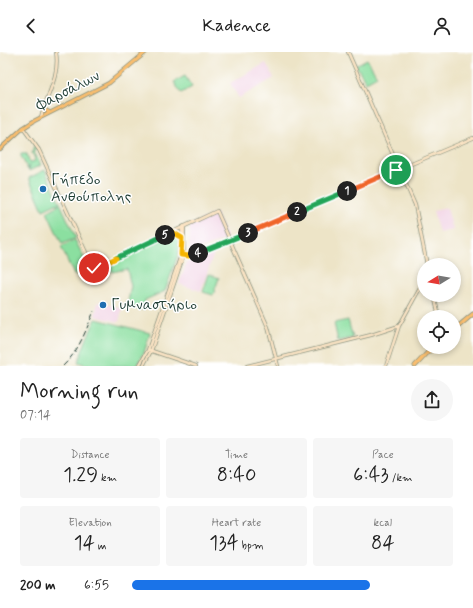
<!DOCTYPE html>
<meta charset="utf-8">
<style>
:root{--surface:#fff;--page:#f6f6f6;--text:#222;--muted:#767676;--accent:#1a73e8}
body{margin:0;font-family:Mynerve,sans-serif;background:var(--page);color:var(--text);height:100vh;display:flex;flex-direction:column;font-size:15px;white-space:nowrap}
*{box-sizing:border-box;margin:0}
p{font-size:13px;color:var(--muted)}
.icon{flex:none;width:22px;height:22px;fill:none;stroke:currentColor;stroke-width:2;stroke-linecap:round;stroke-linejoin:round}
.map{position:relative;height:314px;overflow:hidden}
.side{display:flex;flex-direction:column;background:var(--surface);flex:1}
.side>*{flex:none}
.needle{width:26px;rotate:259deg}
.fabs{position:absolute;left:417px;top:206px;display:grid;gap:8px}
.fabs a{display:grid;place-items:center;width:44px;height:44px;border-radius:50%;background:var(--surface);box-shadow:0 2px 6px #0003;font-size:20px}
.pin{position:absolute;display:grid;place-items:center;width:34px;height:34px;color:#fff;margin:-17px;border:2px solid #fff;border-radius:50%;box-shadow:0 1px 4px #0007}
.km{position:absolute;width:20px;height:20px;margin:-10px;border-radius:50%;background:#222;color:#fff;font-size:11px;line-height:20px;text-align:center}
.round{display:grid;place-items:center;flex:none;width:42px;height:42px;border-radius:21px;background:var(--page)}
.summary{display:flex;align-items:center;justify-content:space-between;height:68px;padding:0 20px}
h1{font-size:22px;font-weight:600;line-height:30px}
.stats{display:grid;grid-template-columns:repeat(3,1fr);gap:6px;height:68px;padding:4px 20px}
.stats div{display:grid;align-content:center;border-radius:4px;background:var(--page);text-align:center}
.stats b{font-size:20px;font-weight:600}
.stats small{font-size:11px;font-weight:400}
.stats p{font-size:11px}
ul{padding:0 20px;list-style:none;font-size:13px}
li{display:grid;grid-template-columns:64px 48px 1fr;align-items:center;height:30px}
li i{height:10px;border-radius:5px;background:var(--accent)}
header{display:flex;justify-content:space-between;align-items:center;height:52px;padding:0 20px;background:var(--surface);font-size:18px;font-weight:600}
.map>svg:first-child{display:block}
.built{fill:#f1d0e3}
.green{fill:#8bdfa0;stroke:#558e6a}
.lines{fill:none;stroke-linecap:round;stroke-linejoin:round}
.secondary-casing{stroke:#86907e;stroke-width:4}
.primary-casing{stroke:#86907e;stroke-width:4.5}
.highway-casing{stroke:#86907e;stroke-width:5}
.secondary{stroke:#fde5c5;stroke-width:2.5}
.primary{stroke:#fbbe6e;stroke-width:3}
.highway{stroke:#fbbe6e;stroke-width:3.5}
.rail{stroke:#1f3d34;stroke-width:1;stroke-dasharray:6 3;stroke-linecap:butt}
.split-1-casing{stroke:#fff;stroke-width:8}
.split-2-casing{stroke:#fff;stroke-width:8}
.split-3-casing{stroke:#fff;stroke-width:8}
.split-4-casing{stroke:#fff;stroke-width:8}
.split-5-casing{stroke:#fff;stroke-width:8}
.split-6-casing{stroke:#fff;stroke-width:8}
.split-7-casing{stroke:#fff;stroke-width:8}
.split-1{stroke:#f0652b;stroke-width:5}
.split-2{stroke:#22a559;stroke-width:5}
.split-3{stroke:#f0652b;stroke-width:5}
.split-4{stroke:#22a559;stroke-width:5}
.split-5{stroke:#f5b400;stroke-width:5}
.split-6{stroke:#22a559;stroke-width:5}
.split-7{stroke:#f5b400;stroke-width:5}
.poi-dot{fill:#1f6fb2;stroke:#fff;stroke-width:1.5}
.labels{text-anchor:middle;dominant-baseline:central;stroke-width:3;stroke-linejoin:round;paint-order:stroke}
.street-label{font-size:15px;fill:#1f3d34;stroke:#fff}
.poi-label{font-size:15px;fill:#1f3d34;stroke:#fff;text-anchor:start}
</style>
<header><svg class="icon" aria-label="back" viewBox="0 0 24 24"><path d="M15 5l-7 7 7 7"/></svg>Kadence<svg class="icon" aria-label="person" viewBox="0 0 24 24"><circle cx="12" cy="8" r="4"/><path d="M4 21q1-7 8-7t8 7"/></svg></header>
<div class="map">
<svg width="473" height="314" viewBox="0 0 473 314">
<rect width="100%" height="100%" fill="#fff"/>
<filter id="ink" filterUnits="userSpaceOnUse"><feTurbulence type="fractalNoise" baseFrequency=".025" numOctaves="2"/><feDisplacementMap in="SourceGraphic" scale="8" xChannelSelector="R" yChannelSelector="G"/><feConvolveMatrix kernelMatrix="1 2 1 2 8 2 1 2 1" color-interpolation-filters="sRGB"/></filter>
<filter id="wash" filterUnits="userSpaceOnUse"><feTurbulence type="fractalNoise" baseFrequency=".012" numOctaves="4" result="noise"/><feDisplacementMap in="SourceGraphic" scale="16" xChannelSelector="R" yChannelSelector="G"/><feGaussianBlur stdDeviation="0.9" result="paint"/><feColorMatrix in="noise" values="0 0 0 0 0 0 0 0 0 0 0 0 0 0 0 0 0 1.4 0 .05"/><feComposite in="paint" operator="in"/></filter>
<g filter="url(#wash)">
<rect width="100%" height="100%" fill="#ede4c7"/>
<!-- built -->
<path class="built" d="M266,11l8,15 -35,20 -9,-15z
M447,156l6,22 -14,3 -6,-22z
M216,161l11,23v3l-38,14 1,-28z
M211,199l3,2 -13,38 -22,-7 9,-25z
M98,250l24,6 -3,14 -24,-6z"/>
<!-- green -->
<path class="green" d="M367,7l10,17 -11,6 -10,-17z
M185,24l7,11 -11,6 -7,-11z
M34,94l2,3 -2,3 7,13 -12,6 1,-6 -2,5 -8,-16h7l2,7 2,1 4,-1 -1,-5 -2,-3z
M45,118l31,68 -14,6 -15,-32 12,-7 -1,-2 -15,7 -14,-32z
M174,182l5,3v15l-14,39 -20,9 -1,10 -17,-3 4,-21 -4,-17 -15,3 -2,-9z
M75,188l14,28 -15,7 -13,-28z
M209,222l10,4 -6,17 -10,-3z
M96,267l54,14 -6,20 -8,13h-46l-12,-4 9,-24z
M348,268l5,18 -15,3 -4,-18z"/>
</g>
<g filter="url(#ink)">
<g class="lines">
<defs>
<path id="secondary" d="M348,0l67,153 12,60
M41,65c6,-23 19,-41 15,-65
M23,76l16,22 51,111 4,6h4l119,-56 51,116 10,39
M172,180l10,6
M181,203l9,1 41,-16 242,-102
M434,243l5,22
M149,298l47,16
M139,314l9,-16 33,-95 1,-28
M143,314l8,-15 31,-91 2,-8v-26
M247,314l124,-31 28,-9
M386,314l13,-40 25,-45"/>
<path id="primary" d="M44,55l1,3 4,2
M0,97l23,-21 11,-7 75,-38 37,-31"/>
<path id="highway" d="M454,278l19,-16
M415,314l18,-19"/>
</defs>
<!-- secondary casing -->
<use href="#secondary" class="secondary-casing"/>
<!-- primary casing -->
<use href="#primary" class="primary-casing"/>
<!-- highway casing -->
<use href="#highway" class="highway-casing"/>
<!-- secondary -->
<use href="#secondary" class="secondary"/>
<!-- primary -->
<use href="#primary" class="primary"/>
<!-- highway -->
<use href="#highway" class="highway"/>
<!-- rail -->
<path class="rail" d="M63,314c16,-15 23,-36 31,-55"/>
</g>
</g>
<g class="lines" filter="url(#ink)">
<defs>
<path id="split-1" d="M347,139l49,-21"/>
<path id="split-2" d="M297,160l50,-21"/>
<path id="split-3" d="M248,181l49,-21"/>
<path id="split-4" d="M198,201l50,-20"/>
<path id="split-5" d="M165,183l7,-3 10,6 -1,17 8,1 9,-3"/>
<path id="split-6" d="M116,206l49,-23"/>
<path id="split-7" d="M94,216l4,-1 18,-9"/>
</defs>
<!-- split-1 casing -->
<use href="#split-1" class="split-1-casing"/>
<!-- split-2 casing -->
<use href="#split-2" class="split-2-casing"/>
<!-- split-3 casing -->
<use href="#split-3" class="split-3-casing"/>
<!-- split-4 casing -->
<use href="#split-4" class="split-4-casing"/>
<!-- split-5 casing -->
<use href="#split-5" class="split-5-casing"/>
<!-- split-6 casing -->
<use href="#split-6" class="split-6-casing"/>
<!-- split-7 casing -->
<use href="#split-7" class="split-7-casing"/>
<!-- split-1 -->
<use href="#split-1" class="split-1"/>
<!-- split-2 -->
<use href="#split-2" class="split-2"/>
<!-- split-3 -->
<use href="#split-3" class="split-3"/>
<!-- split-4 -->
<use href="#split-4" class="split-4"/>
<!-- split-5 -->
<use href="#split-5" class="split-5"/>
<!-- split-6 -->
<use href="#split-6" class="split-6"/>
<!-- split-7 -->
<use href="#split-7" class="split-7"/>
</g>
<!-- markers -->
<g class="poi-dot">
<circle cx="43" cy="137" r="4"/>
<circle cx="103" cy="253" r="4"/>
</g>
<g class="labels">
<!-- street labels -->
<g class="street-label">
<text transform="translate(68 39) rotate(-27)">Φαρσάλων</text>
</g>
<!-- poi labels -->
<g class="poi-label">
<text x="51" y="128">Γήπεδο<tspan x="51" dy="17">Ανθούπολης</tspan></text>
<text x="111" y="253">Γυμναστήριο</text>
</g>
</g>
</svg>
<div class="fabs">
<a><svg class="needle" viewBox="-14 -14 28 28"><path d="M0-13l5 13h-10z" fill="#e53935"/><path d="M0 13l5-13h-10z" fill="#767676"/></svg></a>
<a><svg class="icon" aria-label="locate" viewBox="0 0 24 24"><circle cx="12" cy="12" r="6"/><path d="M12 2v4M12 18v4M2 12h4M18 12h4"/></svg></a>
</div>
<div class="pin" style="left:396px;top:118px;background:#1e9e55"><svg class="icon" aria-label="arrive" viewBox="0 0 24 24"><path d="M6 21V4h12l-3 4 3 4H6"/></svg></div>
<div class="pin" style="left:94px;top:216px;background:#d93025"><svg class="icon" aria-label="check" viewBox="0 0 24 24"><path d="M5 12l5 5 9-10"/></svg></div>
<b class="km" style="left:347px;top:139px">1</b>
<b class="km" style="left:297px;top:160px">2</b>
<b class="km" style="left:248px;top:181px">3</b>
<b class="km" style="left:198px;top:201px">4</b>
<b class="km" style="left:165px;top:183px">5</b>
</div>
<section class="side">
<div class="summary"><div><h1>Morning run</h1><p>07:14</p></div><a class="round"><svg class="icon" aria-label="share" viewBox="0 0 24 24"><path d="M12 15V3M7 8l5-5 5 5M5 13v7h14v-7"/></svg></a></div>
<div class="stats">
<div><p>Distance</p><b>1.29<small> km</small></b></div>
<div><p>Time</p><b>8:40</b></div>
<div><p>Pace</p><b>6:43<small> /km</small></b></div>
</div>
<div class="stats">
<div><p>Elevation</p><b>14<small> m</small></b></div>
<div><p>Heart rate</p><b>134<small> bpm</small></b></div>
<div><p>kcal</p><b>84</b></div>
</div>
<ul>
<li><b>200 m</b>6:55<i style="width:74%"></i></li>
</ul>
</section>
